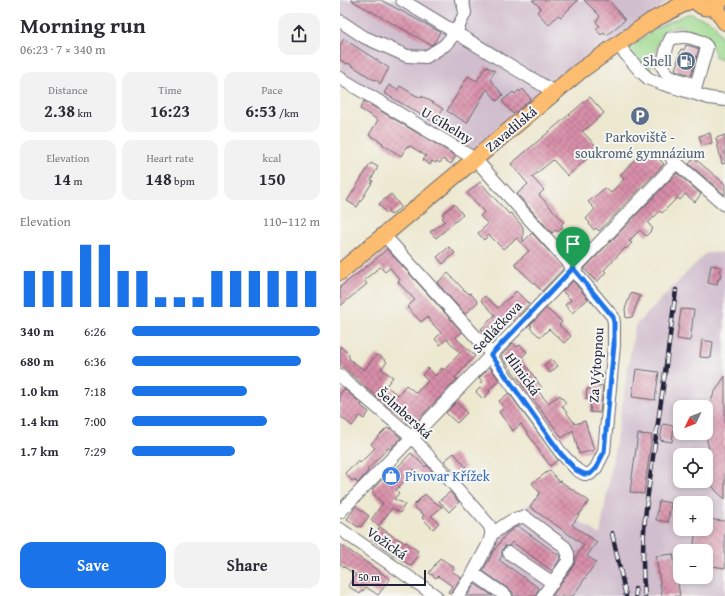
<!DOCTYPE html>
<meta charset="utf-8">
<style>
:root{--surface:#fff;--page:#f2f2f3;--text:#2b2b33;--muted:#7c7c81;--accent:#1a73e8}
body{margin:0;font-family:"Gentium Book Plus",serif;background:var(--page);color:var(--text);height:100vh;display:flex;flex-direction:column;font-size:15px;white-space:nowrap}
*{box-sizing:border-box;margin:0}
p{font-size:13px;color:var(--muted)}
.icon{flex:none;width:22px;height:22px;fill:none;stroke:currentColor;stroke-width:2;stroke-linecap:round;stroke-linejoin:round}
.map{position:relative;flex:1;overflow:hidden}
.sheet{display:flex;flex-direction:column;background:var(--surface);width:340px}
.sheet>*{flex:none}
.needle{width:26px;rotate:227deg}
.buttons{position:absolute;left:333px;top:400px;display:grid;gap:8px}
.buttons a{display:grid;place-items:center;width:40px;height:40px;border-radius:8px;background:var(--surface);box-shadow:0 2px 6px #0003;font-size:20px}
.scale{position:absolute;left:12px;bottom:10px;width:74px;box-sizing:border-box;padding-left:4px;border:2px solid #22223b;border-top:0;font-size:11px;line-height:14px;white-space:nowrap;color:#22223b;-webkit-text-stroke:3px #f6f6f2;paint-order:stroke}
.pin{position:absolute;display:grid;place-items:center;width:34px;height:34px;color:#fff;margin:-41px -17px;border-radius:50% 50% 50% 0;rotate:-45deg;box-shadow:0 0 4px #0007}
.pin .icon{rotate:45deg}
.round{display:grid;place-items:center;flex:none;width:42px;height:42px;border-radius:12px;background:var(--page)}
.head{display:flex;align-items:center;justify-content:space-between;height:68px;padding:0 20px}
h1{font-size:22px;font-weight:600;line-height:30px}
.stats{display:grid;grid-template-columns:repeat(3,1fr);gap:6px;height:68px;padding:4px 20px}
.stats div{display:grid;align-content:center;border-radius:10px;background:var(--page);text-align:center}
.stats b{font-size:17px;font-weight:600}
.stats small{font-size:11px;font-weight:400}
.stats p{font-size:11px}
.chart{height:112px;padding:8px 20px}
.chart p{display:flex;justify-content:space-between}
.chart svg{width:100%;height:72px;margin-top:4px;stroke:var(--accent);stroke-width:6}
.action{display:flex;gap:8px;margin-top:auto;padding:8px 20px}
.action a{flex:1;height:46px;border-radius:12px;background:var(--accent);color:#fff;font-size:16px;font-weight:600;line-height:46px;text-align:center}
.action a+a{background:var(--page);color:var(--text)}
ul{padding:0 20px;list-style:none;font-size:13px}
li{display:grid;grid-template-columns:64px 48px 1fr;align-items:center;height:30px}
li i{height:10px;border-radius:5px;background:var(--accent)}
main{display:flex;flex:1;min-height:0}
.map>svg:first-child{display:block}
.industrial{fill:#d0bdcd;fill-rule:evenodd}
.grass{fill:#9cd98d;stroke:#5f7e64}
.building{fill:url(#building-cross-hatch)}
.lines{fill:none;stroke-linecap:round;stroke-linejoin:round}
.minor-casing{stroke:#69676f;stroke-width:14}
.major-casing{stroke:#69676f;stroke-width:18}
.minor{stroke:#fff;stroke-width:12}
.major{stroke:#fcbd6f;stroke-width:16}
.rail-casing{stroke:#22223b;stroke-width:4.5}
.rail{stroke:#f6f6f2;stroke-width:3;stroke-dasharray:9;stroke-linecap:butt}
.route-casing{stroke:#fff;stroke-width:8}
.route{stroke:#1a73e8;stroke-width:5}
.labels{text-anchor:middle;dominant-baseline:central;stroke-width:4;stroke-linejoin:round;paint-order:stroke}
.service-label{font-size:14px;fill:#4e5e75;stroke:#f6f6f2;text-anchor:end}
.street-label{font-size:14px;fill:#22223b;stroke:#f6f6f2}
.shop-label{font-size:14px;fill:#366cbe;stroke:#f6f6f2;text-anchor:start}
</style>
<main>
<section class="sheet">
<div class="head"><div><h1>Morning run</h1><p>06:23 · 7 × 340 m</p></div><a class="round"><svg class="icon" aria-label="share" viewBox="0 0 24 24"><path d="M12 15V3M7 8l5-5 5 5M5 13v7h14v-7"/></svg></a></div>
<div class="stats">
<div><p>Distance</p><b>2.38<small> km</small></b></div>
<div><p>Time</p><b>16:23</b></div>
<div><p>Pace</p><b>6:53<small> /km</small></b></div>
</div>
<div class="stats">
<div><p>Elevation</p><b>14<small> m</small></b></div>
<div><p>Heart rate</p><b>148<small> bpm</small></b></div>
<div><p>kcal</p><b>150</b></div>
</div>
<div class="chart"><p><span>Elevation</span>110–112 m</p>
<svg viewBox="0 0 160 44" preserveAspectRatio="none"><path d="M5 44V22M15 44V22M25 44V22M35 44V6M45 44V6M55 44V22M65 44V22M75 44V38M85 44V38M95 44V38M105 44V22M115 44V22M125 44V22M135 44V22M145 44V22M155 44V22"/></svg>
</div>
<ul>
<li><b>340 m</b>6:26<i style="width:100%"></i></li>
<li><b>680 m</b>6:36<i style="width:90%"></i></li>
<li><b>1.0 km</b>7:18<i style="width:61%"></i></li>
<li><b>1.4 km</b>7:00<i style="width:72%"></i></li>
<li><b>1.7 km</b>7:29<i style="width:55%"></i></li>
</ul>
<div class="action"><a>Save</a><a>Share</a></div>
</section>
<div class="map">
<svg width="385" height="596" viewBox="0 0 385 596">
<defs>
<pattern id="building-cross-hatch" width="8" height="8" patternUnits="userSpaceOnUse"><rect width="8" height="8" fill="#d88ea8"/><path d="M0 0l8 8M0 8l8-8" fill="none" stroke="#af748a"/></pattern>
</defs>
<rect width="100%" height="100%" fill="#f6f6f2"/>
<filter id="ink" filterUnits="userSpaceOnUse"><feTurbulence type="fractalNoise" baseFrequency=".025" numOctaves="2"/><feDisplacementMap in="SourceGraphic" scale="8" xChannelSelector="R" yChannelSelector="G"/><feConvolveMatrix kernelMatrix="1 2 1 2 8 2 1 2 1" color-interpolation-filters="sRGB"/></filter>
<filter id="wash" filterUnits="userSpaceOnUse"><feTurbulence type="fractalNoise" baseFrequency=".012" numOctaves="4" result="noise"/><feDisplacementMap in="SourceGraphic" scale="16" xChannelSelector="R" yChannelSelector="G"/><feGaussianBlur stdDeviation="0.9" result="paint"/><feColorMatrix in="noise" values="0 0 0 0 0 0 0 0 0 0 0 0 0 0 0 0 0 1.4 0 .05"/><feComposite in="paint" operator="in"/></filter>
<g filter="url(#wash)">
<rect width="100%" height="100%" fill="#ede8d0"/>
<!-- industrial -->
<path class="industrial" d="M0,0h329l-196,154 -133,-82z
M385,252v344h-264l54,-80 20,-17 7,-4 58,40 35,-209 71,-73zM340,407h26v26h-26zM340,455h26v26h-26zM340,503h26v26h-26zM340,551h26v26h-26z"/>
<!-- grass -->
<path class="grass" d="M347,14h5l8,4 8,2 7,5 10,20v16l-11,-4 1,-4 -4,-8 -26,-12 -1,-7c-9,1 -19,1 -24,10l-11,38 -23,-24 31,-22z"/>
<g id="blocks">
<!-- building -->
<path class="building" d="M11,0h30l59,32 -6,11 -3,2z
M192,0h46l-17,17 -3,-2 -9,10 -12,-13 4,-4z
M244,0h25l16,20 -18,15 -3,-3 -3,3 -5,-6 4,-3 -4,-4 3,-4v-1l1,-1z
M4,39l45,29 -9,16 -4,-5 -1,1 -4,-2 -23,-15 -1,1 -7,-4v-15z
M346,45l8,2 5,2 -8,26 -16,-5 6,-21 3,1z
M146,66l9,5 -5,8 13,16 -6,6 -10,-12 -20,34 -20,-12 21,-35 9,5z
M49,85l8,5 3,-4 15,9 7,3v-2l21,13 -8,14 -51,-30z
M183,89l8,10 -18,15 -11,-13 11,-9 2,2 4,-4 1,2z
M250,97l14,16 -14,12v1l-8,5 16,17 -30,28 -15,-16 -21,17 12,13 -5,5 25,27 -3,3 2,2 -5,5 -2,-2 -4,3 -35,-39 11,-10 -17,-20z
M24,101l15,9 77,46 -5,8 -8,-5 -3,4 -3,-2 -1,2 -4,-2 -2,4 -7,-5 3,-4 -16,-10 -1,1 -2,-1 -6,10 -19,-12 1,-1 -14,-8 9,-15 -18,-11z
M370,133l2,10 -10,3 -3,-10z
M385,135v28l-3,1 -6,-26z
M302,152l5,5 5,-5 12,12 -65,67 -3,-3 -2,2 -5,-6 1,-1 -4,-4 9,-10 -7,-7 17,-14 6,5 13,-14 -4,-4z
M354,158l31,26v11l-36,-31z
M31,163l7,4 -7,13 2,1 -16,26 -10,-6z
M337,173l24,21 -6,8 -10,-8 -5,6 -3,-2 -15,15 -2,-2 -12,12 5,6 -7,7 -6,-6 -11,11 3,2 -6,6 -1,-1 -21,22 2,2 -9,10 -13,-13z
M140,182l17,19 12,13 2,-1 12,14v15l9,-9 31,34v2l-21,22 -28,-27 15,-13 -12,-13 -14,11 -14,-14 -5,5 -6,-7 10,-9 -8,-8 4,-4 -17,-19z
M51,194l10,13 -10,8 -3,-3 -2,1 -7,-9z
M114,204l9,11 -27,23 -6,-6 15,-11 -3,-3 2,-2 -2,-2z
M109,247l6,6 -12,11 -6,-7z
M47,249l75,83 -6,5 1,2 18,17 -20,22 2,1 -45,47 -21,-19 -1,1 -50,-43v-19l9,8 -1,2 2,2 -1,1 15,11 12,-15 2,1 1,-1 8,7 -6,7 12,8 -7,9 12,9 8,-10 10,8 12,-12 -6,-6 6,-7 7,8 7,-8 2,2 16,-17 -13,-14 -7,6 -5,-6 6,-6 -14,-16 -6,5 -14,-15 8,-7 -17,-18 2,-2 -10,-12 -5,4 -5,-5 -16,13 3,4 -27,22v-19l35,-27z
M371,265l10,2 -1,12h-2l-1,6 -9,-2z
M108,273l17,18v-1l4,4 1,-1 8,9 -13,12 -28,-31z
M233,281l15,18 -16,14 -7,-8 6,-5 -9,-9z
M176,291l13,13 -16,17 -4,-4 -20,22 -8,-10 14,-14 -14,-15 4,-4 13,12 12,-11h1z
M291,293l9,3 -8,21 -6,1 -1,-9z
M206,308l16,14 -3,3 12,11 -7,7 -15,-14 -8,8 -2,-2v1l-9,-8 2,-2 -2,-1z
M341,309l13,1 -4,31 -13,-2z
M362,340l11,2 -2,16 -11,-1z
M173,343l4,4 3,-2 7,7 -6,6 21,30 -4,3 10,12 12,-8 6,8 -4,3 13,18 10,-3 9,29 -15,4 -6,-24 -11,8 -61,-82z
M211,359l7,7 -8,7 -6,-8z
M150,367l9,13 -10,11 1,1 -7,7 -7,-7 7,-7 -2,-2 1,-2 -3,-3z
M296,369l23,3 -4,28 -23,-3z
M385,376v123l-8,-7 -7,-9 -4,4v-31l4,-2 -4,-18v-16l1,-7 7,-20z
M251,385l12,1 -3,27 -10,-1 1,-12 -5,-1 1,-10h3z
M4,389l18,15 -1,2 8,6 -5,7 -4,-3 -8,10 -12,-10v-22z
M169,393l49,67 -8,6 -29,-42 -8,7 -14,-19 5,-4 -5,-7z
M116,402l11,11 -10,10 -11,-10z
M323,424l11,2 -2,16 -12,-2z
M47,428l2,2 1,-2 11,10 -11,11 -2,-1 -21,22 1,1 -10,12 -4,-4 -2,2 -7,-8 7,-7 1,1 5,-6 2,2 15,-15 -4,-4z
M298,434l14,1 -8,59 -14,-2z
M71,453l14,14 2,-2 6,7 -7,7 -11,-10 -19,21 3,3 -5,6 11,5 -5,9 -8,-5 -13,18 -8,-6 12,-17 -11,-10 2,-2 -2,-1 18,-19 2,2z
M114,453l12,14 -9,8 -13,-14z
M210,470l9,12 1,-1 29,20 -17,24 25,17 -10,14 9,6 -23,34h-21l22,-31 2,-8 8,-12 -54,-38 10,-14 -8,-10z
M110,492l9,10 -10,10 -10,-11z
M85,494l8,8v-1l9,6 -11,9 8,7 -6,6 -11,-11 2,-3 -11,-9z
M319,501l12,2 -3,19 -12,-2z
M16,506l13,10 -8,11 -2,-1 -1,1 -11,-8z
M366,519l19,2v47l-19,-3v-14h-13l3,-22h10z
M178,526l42,30v3l-8,12 -40,-29 -3,4h-4l-2,3 -1,3v4l-3,4 40,28 -2,4 -1,4h-23v-4l-3,-2 -27,-19 10,-19 14,-19z
M40,527l13,9 12,7 1,-1 12,9 -2,2 3,2 -8,11 -39,-26z
M0,544l50,35 -12,16 -12,-8 -3,4 -1,-1 -2,4 -12,-8 8,-11 -16,-11z
M333,554l7,42h-18l-6,-40z
M100,558l14,9 -3,4 10,6 -10,17 -3,-2 4,-6 -14,-10 -2,2 -7,-5z
M135,584l18,12h-26z"/>
</g>
</g>
<g filter="url(#ink)">
<use href="#blocks" fill-opacity="0" stroke="#69676f" stroke-width="1"/>
<g class="lines">
<defs>
<path id="minor" d="M62,0l152,92
M0,21l24,16 43,19 19,1 19,-12 11,-13 9,-19 -2,-12 -2,-1
M277,44l24,28 8,7 14,5 46,14 16,2
M0,78l135,81 94,104 7,10 37,44 1,6v22l-10,107 -8,16 -6,6h-6l-7,-4 -16,-17 -68,-94 -6,-10 -103,-114
M354,93l13,-46c-4,-6 -16,-10 -23,-10 -4,0 -9,1 -13,1l-3,6 -6,22 3,5 6,6 25,8
M332,159l53,46
M0,376l72,61 77,88 2,5v5l-2,8 -16,30 -15,23
M0,512c112,-116 223,-233 336,-349
M0,529l96,67
M151,535c10,-7 21,-18 34,-18l40,30 3,7v7l-25,35
M169,553l44,30
M133,573l33,23"/>
<path id="major" d="M355,0c7,10 20,10 26,0
M375,6l10,16
M0,272l240,-201 71,-50 40,-21"/>
</defs>
<!-- minor casing -->
<use href="#minor" class="minor-casing"/>
<!-- major casing -->
<use href="#major" class="major-casing"/>
<!-- minor -->
<use href="#minor" class="minor"/>
<!-- major -->
<use href="#major" class="major"/>
<defs>
<path id="rail" d="M272,533l14,63
M295,589l1,7
M305,596c-6,-49 2,-97 9,-146 8,-53 15,-107 22,-160"/>
</defs>
<!-- rail casing -->
<use href="#rail" class="rail-casing"/>
<!-- rail -->
<use href="#rail" class="rail"/>
</g>
</g>
<g class="lines" filter="url(#ink)">
<defs>
<path id="route" d="M233,268l40,49 1,6v22l-10,107 -8,16 -6,6h-6l-8,-4 -15,-16 -70,-99z"/>
</defs>
<!-- route casing -->
<use href="#route" class="route-casing"/>
<!-- route -->
<use href="#route" class="route"/>
</g>
<!-- icons -->
<defs>
<symbol id="fuel-disc" viewBox="-11 -11 22 22"><circle r="9.5" fill="#5c6f8a" stroke="#f6f6f2"/><path d="M-5.5-6h7V0h2V4h1.3V-2.5L3-4.5l.8-.8L6-3V5H2.5V1h-1V6h-7ZM-4.2-4.7v3.2H.2V-4.7Z" fill="#fff"/></symbol>
<symbol id="parking-disc" viewBox="-11 -11 22 22"><circle r="9.5" fill="#5c6f8a" stroke="#f6f6f2"/><path d="M-3.5-5.5H1a3.5 3.5 0 0 1 0 7H-1V5.5H-3.5ZM-1-3.4V-.6H.8a1.4 1.4 0 0 0 0-2.8Z" fill="#fff"/></symbol>
<symbol id="shop-disc" viewBox="-11 -11 22 22"><circle r="9.5" fill="#3f7fe0" stroke="#f6f6f2"/><path d="M-5-2.5h2.3a2.7 3.5 0 0 1 5.4 0H5L5.5 6h-11ZM-1.5-2.5h3a1.5 2.3 0 0 0-3 0Z" fill="#fff"/></symbol>
</defs>
<g fill-rule="evenodd">
<use href="#fuel-disc" x="335" y="50" width="22" height="22"/>
<use href="#parking-disc" x="289" y="105" width="22" height="22"/>
<use href="#shop-disc" x="40" y="465" width="22" height="22"/>
</g>
<g class="labels">
<!-- service labels -->
<g class="service-label">
<text x="332" y="61">Shell</text>
<text x="300" y="137" text-anchor="middle">Parkoviště -<tspan x="300" dy="16">soukromé gymnázium</tspan></text>
</g>
<!-- street labels -->
<g class="street-label">
<text transform="translate(107 125) rotate(31)">U Cihelny</text>
<text transform="translate(171 129) rotate(-40)">Zavadilská</text>
<text transform="translate(157 327) rotate(-47)">Sedláčkova</text>
<text transform="translate(256 365) rotate(-86)">Za Výtopnou</text>
<text transform="translate(183 374) rotate(54)">Hlinická</text>
<text transform="translate(65 413) rotate(42)">Šelmberská</text>
<text transform="translate(47 543) rotate(35)">Vožická</text>
</g>
<!-- shop labels -->
<g class="shop-label">
<text x="65" y="476">Pivovar Křížek</text>
</g>
</g>
</svg>
<div class="buttons">
<a><svg class="needle" viewBox="-14 -14 28 28"><path d="M0-13l5 13h-10z" fill="#e53935"/><path d="M0 13l5-13h-10z" fill="#7c7c81"/></svg></a>
<a><svg class="icon" aria-label="locate" viewBox="0 0 24 24"><circle cx="12" cy="12" r="6"/><path d="M12 2v4M12 18v4M2 12h4M18 12h4"/></svg></a>
<a>+</a>
<a>−</a>
</div>
<div class="scale">50 m</div>
<div class="pin" style="left:233px;top:268px;background:#1e9e55"><svg class="icon" aria-label="arrive" viewBox="0 0 24 24"><path d="M6 21V4h12l-3 4 3 4H6"/></svg></div>
</div>
</main>
